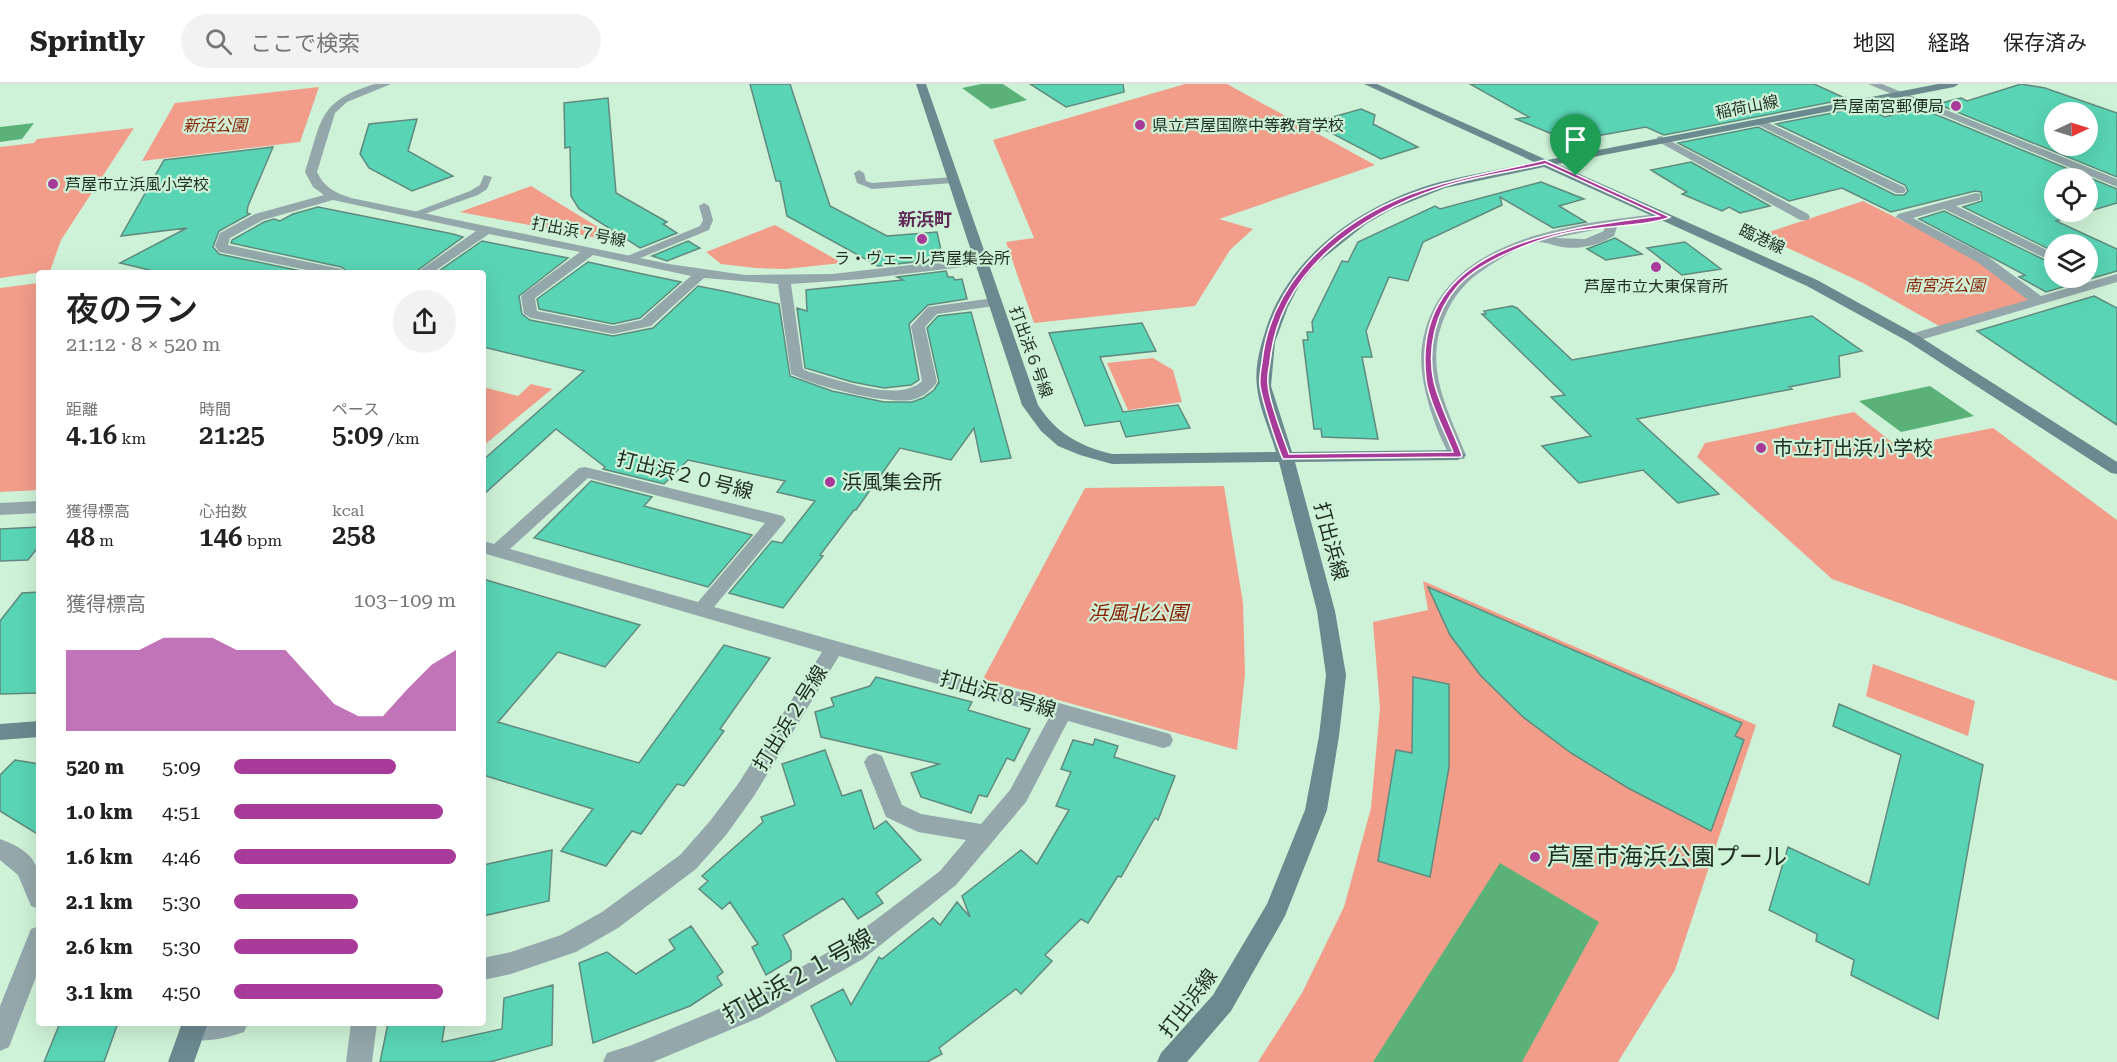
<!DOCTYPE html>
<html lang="ja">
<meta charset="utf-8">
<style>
:root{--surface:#fff;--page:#f2f2f2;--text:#222;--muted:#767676;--line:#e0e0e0;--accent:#a83a99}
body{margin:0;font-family:"Roboto Serif","Noto Sans JP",serif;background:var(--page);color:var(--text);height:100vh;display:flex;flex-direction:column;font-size:22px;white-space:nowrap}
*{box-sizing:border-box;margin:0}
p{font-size:20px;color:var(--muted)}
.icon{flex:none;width:33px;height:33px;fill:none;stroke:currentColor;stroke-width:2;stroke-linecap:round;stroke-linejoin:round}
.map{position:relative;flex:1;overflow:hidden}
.panel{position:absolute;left:36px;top:186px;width:450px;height:756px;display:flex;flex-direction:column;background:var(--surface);border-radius:6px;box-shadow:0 6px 24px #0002}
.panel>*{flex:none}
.needle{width:39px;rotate:86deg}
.buttons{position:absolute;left:2044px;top:18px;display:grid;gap:12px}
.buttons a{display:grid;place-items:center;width:54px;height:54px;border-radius:50%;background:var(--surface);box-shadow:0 6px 24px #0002;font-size:30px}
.pin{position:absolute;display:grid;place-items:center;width:51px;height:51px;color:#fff;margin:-62px -26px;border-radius:50% 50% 50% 0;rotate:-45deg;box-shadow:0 0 6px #0007}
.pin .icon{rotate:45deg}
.round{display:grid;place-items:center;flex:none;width:63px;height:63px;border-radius:32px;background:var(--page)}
.overview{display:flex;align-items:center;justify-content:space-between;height:102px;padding:0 30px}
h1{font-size:33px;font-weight:600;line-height:45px}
.metrics{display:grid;grid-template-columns:repeat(3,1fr);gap:9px;height:102px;padding:6px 30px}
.metrics div{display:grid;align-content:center}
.metrics b{font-size:26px;font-weight:600}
.metrics small{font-size:16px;font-weight:400}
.metrics p{font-size:16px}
.chart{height:168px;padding:12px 30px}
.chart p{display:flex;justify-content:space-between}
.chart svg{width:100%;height:108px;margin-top:6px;fill:var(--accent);opacity:.7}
ul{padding:0 30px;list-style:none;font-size:20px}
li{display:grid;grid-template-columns:96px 72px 1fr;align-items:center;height:45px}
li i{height:15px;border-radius:8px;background:var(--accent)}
header{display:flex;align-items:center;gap:36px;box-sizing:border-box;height:84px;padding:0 30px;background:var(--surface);border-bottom:2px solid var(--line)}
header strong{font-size:28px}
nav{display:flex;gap:33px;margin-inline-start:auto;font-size:21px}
.search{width:420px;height:54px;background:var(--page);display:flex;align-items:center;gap:15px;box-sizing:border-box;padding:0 21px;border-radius:33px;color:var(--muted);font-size:22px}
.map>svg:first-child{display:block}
.green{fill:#f29d8a}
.water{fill:#5ab279}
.building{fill:#59d5b5;stroke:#608a7d;stroke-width:1.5;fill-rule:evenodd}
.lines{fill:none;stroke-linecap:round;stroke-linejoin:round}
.lane{fill:#94a8ac;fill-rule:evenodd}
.street{fill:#94a8ac;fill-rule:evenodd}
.secondary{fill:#6b898f;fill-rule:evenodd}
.route{fill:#a83a99;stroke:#fff;stroke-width:1.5;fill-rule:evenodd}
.poi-dot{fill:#a83a99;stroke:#cef2d7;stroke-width:2}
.labels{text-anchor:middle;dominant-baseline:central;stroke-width:4.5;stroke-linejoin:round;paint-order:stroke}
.far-poi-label{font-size:16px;fill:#1f2d23;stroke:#cef2d7;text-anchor:start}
.far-street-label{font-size:16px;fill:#1f2d23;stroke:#cef2d7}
.far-park-label{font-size:16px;font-style:italic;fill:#8c1d03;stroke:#cef2d7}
.far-neighbourhood-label{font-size:18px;font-weight:bold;fill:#5f2957;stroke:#cef2d7}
.poi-label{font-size:20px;fill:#1f2d23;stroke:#cef2d7;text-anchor:start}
.street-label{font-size:20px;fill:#1f2d23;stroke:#cef2d7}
.park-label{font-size:20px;font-style:italic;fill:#8c1d03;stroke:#cef2d7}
.near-poi-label{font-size:24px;fill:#1f2d23;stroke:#cef2d7;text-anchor:start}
.near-street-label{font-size:24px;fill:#1f2d23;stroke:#cef2d7}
</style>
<header>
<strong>Sprintly</strong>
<div class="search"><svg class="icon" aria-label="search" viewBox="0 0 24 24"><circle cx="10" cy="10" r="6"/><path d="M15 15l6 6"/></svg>ここで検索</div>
<nav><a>地図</a><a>経路</a><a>保存済み</a></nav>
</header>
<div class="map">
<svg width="2117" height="978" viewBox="0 0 2117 978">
<rect width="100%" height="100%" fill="#cef2d7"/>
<!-- green -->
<path class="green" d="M1185,0h42l148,81 -156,54 34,10 -23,21 -35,56 -161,17 -28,-81 28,-4 -41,-98z
M319,3l-19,55 -158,19 33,-58z
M134,44l-73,112 -11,31 -50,7v-131l34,-4 3,-4z
M531,102l93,57 -164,-31z
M1863,117l115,58 55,40 -92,28 -78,-44 -103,-48z
M775,141l67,38 -57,6 -29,-1 -35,-4 -15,-12z
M39,199v207l-39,2v-204z
M1153,274l20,12 9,32 -54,8 -21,-47z
M531,300l21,5 -69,57v-59l35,9z
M1854,328l44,35 95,-19 124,92v161l-285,-102 -135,-122 8,-14z
M1224,402l19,117 2,71 -8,76 -254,-71 102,-191z
M1423,497l333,144 -81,245 -57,92h-360l44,-69 42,-86 27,-99 9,-100 -7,-86 55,-12z
M1873,580l102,37 -7,35 -102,-40z"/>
<!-- water -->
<path class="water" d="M981,0h22l24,16 -36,9 -29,-21z
M34,39l-12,16 -22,3v-15z
M1930,302l44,30 -73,16 -42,-31z
M1500,779l99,59 -77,140h-149z"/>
<!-- building -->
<path class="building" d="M750,0h40l40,122 57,30 50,-4 6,27 -65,7 -91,-50 -7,-35h-4z
M1030,0h93l1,8 -58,15z
M1470,0h344l33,15 -183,36 -18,-8 -77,14 -53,-22 13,-2z
M2021,0l24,4 72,25v64l-180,-73 24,-6 6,3zM2055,28h33v34h-33z
M608,14l8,95 51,29 -4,2 14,9 -37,15 -61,-39 -8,-13 -1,-49 -5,1 -1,-45z
M1863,23l22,10 35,-9 197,81v14l-61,18 61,28v22l-71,21 -27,-15 6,-2 -106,-56 25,-8 111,54v13h33v-34h-33v8l-92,-45 19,-6 -1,-9 -6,-1 -84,21 -49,-24 -53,13 -111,-58 80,-16 137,68h9l4,-4 -3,-6 -129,-61zM2055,94h33v34h-33z
M1361,25l14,6 -2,9 45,23 -37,12 -69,-36z
M417,35l-9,32 45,25 -41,15 -43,-23 -9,-14 9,-30z
M273,63l-25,59 -1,7 3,1 -31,17 -6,16 6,7 92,19h-149l-42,-10 67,-35 -66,8 43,-76z
M1691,78l79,44 -30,7 -11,-6 -7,4 -40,-17 5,-2 -36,-22z
M1541,98l43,17 -25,7 27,16 -33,6 -53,-31 2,8 -79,37 -15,39 -19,-4 -23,54 6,26h-10l16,82 -56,-2 -1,-8h-7l-11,-89h5l-1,-8h6l-1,-10 30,-61 6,1 10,-20 77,-36 5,3z
M318,123l135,27 10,3 -49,36h-64l-9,-6 -110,-24 1,-3 32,-18 10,-3 6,2 13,-7z
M1615,154l27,16 -36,6 -19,-11z
M482,157l86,17 -49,38 3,18 8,6 83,16 40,-8 45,-42 30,6 51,12 11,72 42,15 52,11h28l11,-4 11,-8 5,-8 -12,-54 11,-12 33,-4 40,146 -30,4 -7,-34 -23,32 -51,-12 -44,62h-2l-34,45 3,1 -40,52 -54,-15 43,-52 10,2 33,-42 -38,-9 8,-11 -97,-21 -24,24 -61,-15 2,-2 -49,-38 -73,66v-35l101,-89 -101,-24v-74h-47z
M688,157l12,7 -33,13 -15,-5z
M1685,158l36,27 -39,6 -35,-27z
M588,178l50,11 43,9 -41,36 -27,6 -74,-15 -2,-10z
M946,187l2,6h5l2,3 7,-1 5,20 -39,6 -19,19 10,56 -8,5 -27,3 -32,-6 -47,-14 -8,-60 10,3 -1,-21 97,-10 -6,-3z
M2094,212l23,12v117l-140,-94z
M1512,222l5,2 55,52 240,-44 50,35 -23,5 1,21 -51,10 3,2 -155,30 82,75 -41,9 -35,-33 -64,13 -37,-37 49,-10 -40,-39 14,-2 -83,-81h4l-2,-3z
M1142,239l14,28 -56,6 23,55 55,-7 12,23 -64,9 -6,-16 -35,5 -36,-93z
M591,397l61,16 -8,9 108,29 -44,52 -174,-49z
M39,443v19l-11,14 -28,1v-32z
M483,495l157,46 -35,42 -47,-15 -60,70 141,41 85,-118 46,13 -50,71 4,2 -40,55 -7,-2 -36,50 -9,-3 -26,35 -45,-15 32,-42 -110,-34z
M1428,503l314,136 -7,13 9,4 -33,91 -83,-43 -57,-35 -48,-36 -42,-41 -31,-41z
M39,508v101l-39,1v-73l22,-28z
M876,593l96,25 -4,8 62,19 -16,32 -7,-3 -20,39 -8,-2 -8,18 -50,-16 -10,-24 28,-9 -118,-27 -6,-25 19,-6 -3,-8 39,-12z
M1413,593l36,7v83l-19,110 -52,-16 18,-111 16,3z
M1839,620l144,61 -45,254 -87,-44 3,-15 -38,-19 1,-7 -48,-24 19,-63 81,38 32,-130 -68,-29z
M1095,655l23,7 -4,11 61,19 -17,44 -3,-2 -34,59 -3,-1 -30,47 -7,-4 -36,36 7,6 -31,33 -5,-5 -77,59 3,6 -15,8h-90l-26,-56 32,-17 8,16 28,-48 3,2 51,-41 7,7 17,-23 13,15 -8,-21 59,-46 16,14 32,-54 -13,-4 15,-34 -10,-3 12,-29 20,5z
M825,666l17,46 19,-6 13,39 12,-8 35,39 -45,33 7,10 -25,16 -15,-21 -60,37 8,16v9l-25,15 -14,-28 6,-3 -28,-42 -8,7 -23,-20 9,-8 -6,-5 61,-54 -2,-5 34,-12 -13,-41z
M15,676l24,4v71l-39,-24v-36z
M552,766l-3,51 -66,15v-51z
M691,842l32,46 -6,5 5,8 -32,21 -97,37 -14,-80 28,-11 29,22 39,-25 -6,-9z
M553,901l-1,60 -62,17h-110l8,-39h57l-3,19 60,-13 2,-31z
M60,939h58l-14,39h-60z"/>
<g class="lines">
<!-- lane -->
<path class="lane" d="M859,86l5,3 2,8 6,2 81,-6 5,3 -5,3 -81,6 -15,-6 -3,-10z
M484,91l8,2 -5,12 -9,6 -62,22 -9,-2 63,-24 10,-6z
M704,119l5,3 4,14 -4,10 -76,31h-8v-4l75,-31 3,-6 -4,-14z"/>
<!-- street -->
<path class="street" d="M375,0h16l-44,18 -12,11 -18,59c7,15 18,21 34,26l318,66 76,11 87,-1 148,-17 6,4 -6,4 -118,14 -71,5 12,85 6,3c29,7 89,32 113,9l-11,-55 17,-19 66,-9 7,4 -7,4 -57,8 -12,13 12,55c-6,9 -15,16 -26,18 -27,4 -96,-14 -120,-26l-13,-90 -74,-6 -53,48 -5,1 -33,7 -82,-16 -7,-4 -3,-17 2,-3 57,-42 -91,-18 -57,39h-16l60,-42 -143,-31 -70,20 -33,18 -2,7 113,24 7,4h-26l-103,-21 -4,-6 5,-13 35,-19 69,-19 -11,-8 -8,-15c17,-51 12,-71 70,-88zM593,171l98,21 -50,44 -28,6 -76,-15 -2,-13z
M1868,0h14l235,95v8z
M1760,35l144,68 2,3 -2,3h-8l-140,-69 -1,-2z
M1661,52l147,78 2,3 -2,3h-8l-143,-79v-4z
M1976,109l4,1v6l-24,6 99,48v9l-111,-54 -31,9 74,38 54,40 76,-22v8l-200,59h-10l-2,-3 2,-3 121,-35 -51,-38 -81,-45 2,-3z
M1667,129l6,4 -2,3 -54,7 -3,9c-16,9 -34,14 -52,11 -7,-1 -16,-5 -23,-5 -15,2 -40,17 -53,26 -19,12 -32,27 -41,48 -22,50 2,92 21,139l-2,4h-12c-17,-28 -35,-81 -30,-113 16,-111 157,-123 245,-133zM1604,144v3l-19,8 -30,-1z
M585,383l198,49 3,4 -3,4 -69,83 449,125 7,2 3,6 -3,6 -7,2 -95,-27 -42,81 -70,83 -93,74 -102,58 -108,45h-50l4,-9 25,-8 111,-46 102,-56 95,-72 26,-31 -48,-8 -32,-15 -22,-55 4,-6 7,-3 7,3 20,49 19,9 60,10 29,-34 40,-74 -211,-60 -85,140 -28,39 -30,34 -78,59 -42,24 -65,22 -28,6v-22l28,-6 50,-17 41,-23 78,-57 30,-34 28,-37 84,-132 -339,-99v-12l11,3 85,-76zM588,394l177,45 -67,79 -188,-53z
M39,417v12l-39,2v-12z
M0,755c43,16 39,31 39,70l-8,-3 -13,-31 -18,-15z
M39,842v43l-30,78 -9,4v-45l31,-77z
M184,939h64l-4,9c-16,6 -43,12 -59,6l-4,-9z
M351,939h26l-5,39h-26z"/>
<!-- secondary -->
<path class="secondary" d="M916,0h10l112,321c18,28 41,41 74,49l164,-2c-6,-21 -17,-44 -19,-65 -3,-22 5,-47 12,-67 27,-71 100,-119 171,-138 31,-8 63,-13 94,-20l-170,-78h13l170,76 391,-76h21l-5,3 -397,77 260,116 100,55 200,127v12l-6,-1 -204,-132 -100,-55 -263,-119 -99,21 -55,22 -24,14 -50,40 -16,20 -12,23 -13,35 -4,44 21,66 166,-2 8,5 -8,5 -163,2 40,149 11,64 -7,61 -12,74 -42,106 -54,95 -44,51h-30l4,-9 52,-58 54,-91 38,-94 14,-74 7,-61 -9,-64 -38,-149 -167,2 -32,-9 -22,-9 -17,-15 -19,-26z
M39,637v16l-39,3v-16z
M182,939h26l-14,39h-26z"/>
</g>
<!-- route -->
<path class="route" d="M1545,76l125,57c-15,8 -73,10 -94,14 -35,6 -96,29 -119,56 -22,25 -30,63 -23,95 6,24 19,49 28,73l-1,2 -178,2c-6,-12 -22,-62 -23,-74 -1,-7 1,-16 2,-23 7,-70 59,-125 121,-156 51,-25 108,-33 162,-46zM1545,80l114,52c-98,13 -249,28 -233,163 2,20 19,53 27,73l-164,2c-6,-18 -20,-51 -21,-70 -1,-7 1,-15 2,-22 9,-92 91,-148 172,-175 33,-11 69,-15 103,-23z"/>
<!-- markers -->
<g class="poi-dot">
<circle cx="1956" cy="22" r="6"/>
<circle cx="1140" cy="41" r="6"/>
<circle cx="53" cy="100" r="6"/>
<circle cx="922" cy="155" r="6"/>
<circle cx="1656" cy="183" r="6"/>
<circle cx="1761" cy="364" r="6"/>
<circle cx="830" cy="398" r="6"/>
<circle cx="1535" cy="773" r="6"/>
</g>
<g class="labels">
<!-- far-poi labels -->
<g class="far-poi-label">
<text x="1944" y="22" text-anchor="end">芦屋南宮郵便局</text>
<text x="1152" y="41">県立芦屋国際中等教育学校</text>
<text x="65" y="100">芦屋市立浜風小学校</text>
<text x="922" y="174" text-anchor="middle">ラ・ヴェール芦屋集会所</text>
<text x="1656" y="202" text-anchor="middle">芦屋市立大東保育所</text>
</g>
<!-- far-street labels -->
<g class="far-street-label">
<text transform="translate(1747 23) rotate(-11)">稲荷山線</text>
<text transform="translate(579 148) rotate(11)">打出浜７号線</text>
<text transform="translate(1762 155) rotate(25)">臨港線</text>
<text transform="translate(1031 268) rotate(70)">打出浜６号線</text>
</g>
<!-- far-park labels -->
<g class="far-park-label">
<text x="215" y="41">新浜公園</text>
<text x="1945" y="201">南宮浜公園</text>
</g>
<!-- far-neighbourhood labels -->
<g class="far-neighbourhood-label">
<text x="925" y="135">新浜町</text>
</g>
<!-- poi labels -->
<g class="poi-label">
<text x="1773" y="364">市立打出浜小学校</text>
<text x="842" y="398">浜風集会所</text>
</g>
<!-- street labels -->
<g class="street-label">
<text transform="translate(685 391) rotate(14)">打出浜２０号線</text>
<text transform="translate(1331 457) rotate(75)">打出浜線</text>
<text transform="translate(998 610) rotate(16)">打出浜８号線</text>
<text transform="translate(790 634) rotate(-58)">打出浜２号線</text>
<text transform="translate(1188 919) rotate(-52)">打出浜線</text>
</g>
<!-- park labels -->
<g class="park-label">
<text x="1138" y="529">浜風北公園</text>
</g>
<!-- near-poi labels -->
<g class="near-poi-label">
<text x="1547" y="773">芦屋市海浜公園プール</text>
</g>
<!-- near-street labels -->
<g class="near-street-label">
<text transform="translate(798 892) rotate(-29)">打出浜２１号線</text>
</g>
</g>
</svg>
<div class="buttons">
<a><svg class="needle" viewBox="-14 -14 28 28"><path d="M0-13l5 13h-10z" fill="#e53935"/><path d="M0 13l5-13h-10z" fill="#767676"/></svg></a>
<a><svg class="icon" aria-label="locate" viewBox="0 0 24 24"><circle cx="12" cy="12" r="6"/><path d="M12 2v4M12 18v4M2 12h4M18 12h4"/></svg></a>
<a><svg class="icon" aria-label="layers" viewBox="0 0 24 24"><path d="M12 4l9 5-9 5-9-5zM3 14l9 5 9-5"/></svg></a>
</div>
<div class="pin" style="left:1576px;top:92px;background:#1e9e55"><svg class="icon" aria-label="arrive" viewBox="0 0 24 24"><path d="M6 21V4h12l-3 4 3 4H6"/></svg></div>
<section class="panel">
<div class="overview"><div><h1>夜のラン</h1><p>21:12 · 8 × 520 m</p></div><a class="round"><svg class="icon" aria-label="share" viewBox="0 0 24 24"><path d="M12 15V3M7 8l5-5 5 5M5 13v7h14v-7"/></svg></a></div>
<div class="metrics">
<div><p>距離</p><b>4.16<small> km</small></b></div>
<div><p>時間</p><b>21:25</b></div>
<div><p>ペース</p><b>5:09<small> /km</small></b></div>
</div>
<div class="metrics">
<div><p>獲得標高</p><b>48<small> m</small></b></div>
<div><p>心拍数</p><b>146<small> bpm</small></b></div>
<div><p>kcal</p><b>258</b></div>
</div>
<div class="chart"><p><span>獲得標高</span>103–109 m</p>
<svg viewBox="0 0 160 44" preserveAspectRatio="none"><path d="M0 44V11L10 11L20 11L30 11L40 6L50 6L60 6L70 11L80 11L90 11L100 22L110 33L120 38L130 38L140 27L150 17L160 11V44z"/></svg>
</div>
<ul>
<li><b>520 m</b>5:09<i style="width:73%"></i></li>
<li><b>1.0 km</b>4:51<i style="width:94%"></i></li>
<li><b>1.6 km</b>4:46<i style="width:100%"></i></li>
<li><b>2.1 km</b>5:30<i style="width:56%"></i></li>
<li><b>2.6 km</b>5:30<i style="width:56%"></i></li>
<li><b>3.1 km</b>4:50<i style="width:94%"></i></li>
</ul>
</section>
</div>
